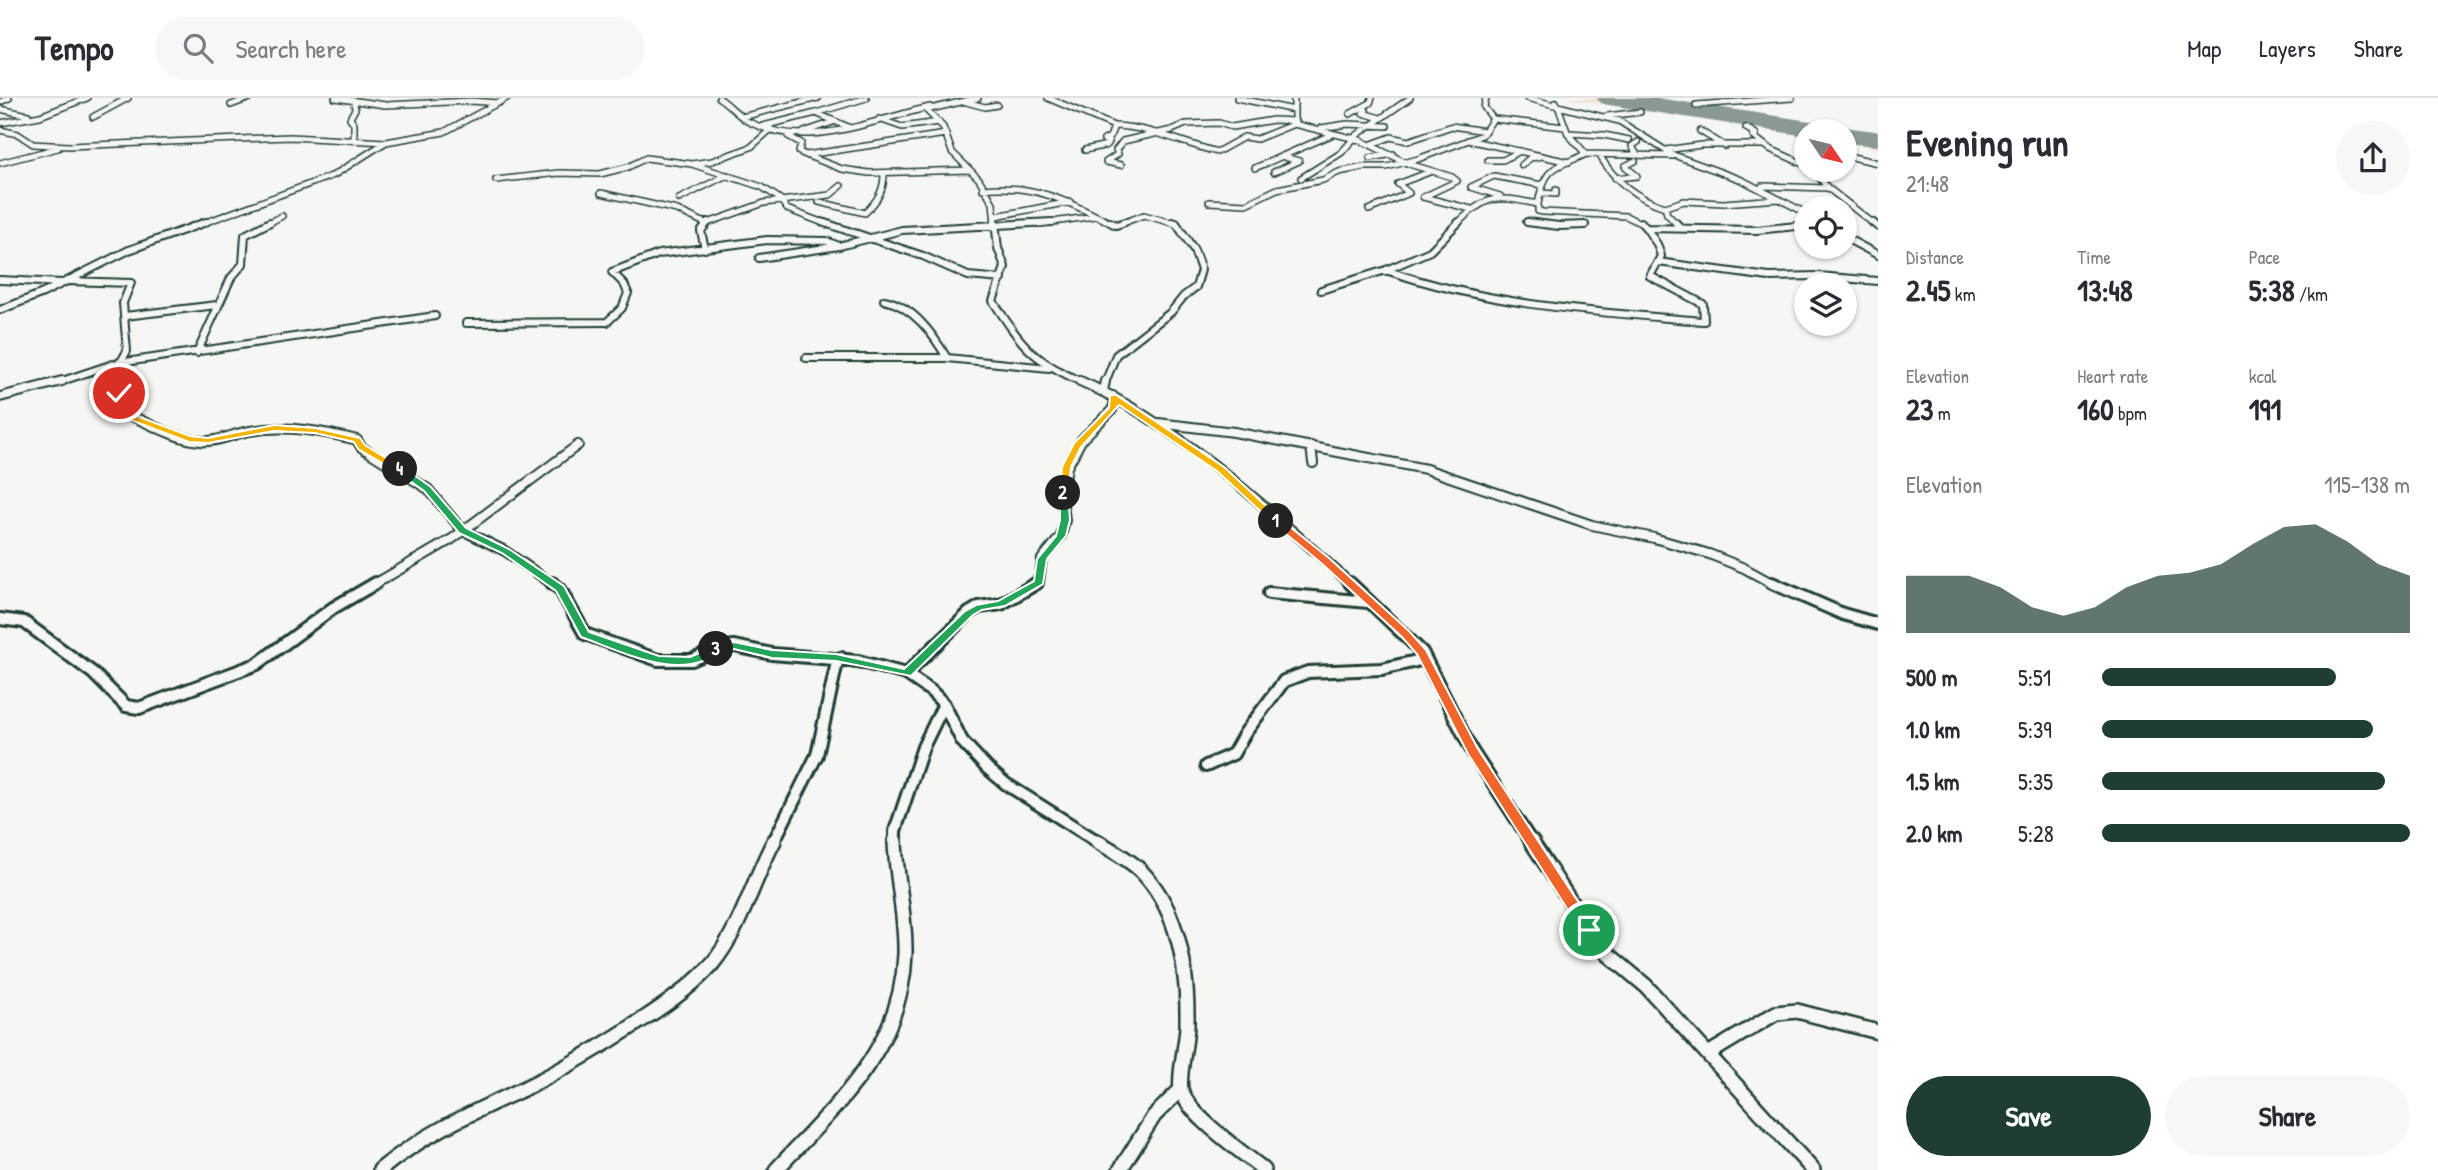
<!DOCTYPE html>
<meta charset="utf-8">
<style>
:root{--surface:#fff;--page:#f7f7f7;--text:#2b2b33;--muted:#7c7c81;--line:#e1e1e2;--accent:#1f3d34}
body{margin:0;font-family:"Patrick Hand",sans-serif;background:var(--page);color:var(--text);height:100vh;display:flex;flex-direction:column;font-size:26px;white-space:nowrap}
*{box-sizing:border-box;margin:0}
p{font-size:23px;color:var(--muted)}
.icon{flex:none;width:38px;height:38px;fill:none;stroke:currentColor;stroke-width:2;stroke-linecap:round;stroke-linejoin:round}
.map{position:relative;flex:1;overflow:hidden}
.side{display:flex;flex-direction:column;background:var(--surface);width:560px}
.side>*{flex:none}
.needle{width:46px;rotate:125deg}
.controls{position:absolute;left:1794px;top:21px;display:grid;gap:14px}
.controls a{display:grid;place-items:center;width:63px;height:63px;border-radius:50%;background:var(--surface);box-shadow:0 2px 5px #0004;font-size:35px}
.pin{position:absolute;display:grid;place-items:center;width:60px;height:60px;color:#fff;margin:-30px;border:4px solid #fff;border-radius:50%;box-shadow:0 2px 7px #0007}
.km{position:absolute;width:35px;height:35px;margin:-18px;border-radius:50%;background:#222;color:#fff;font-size:19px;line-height:35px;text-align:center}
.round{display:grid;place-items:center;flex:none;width:74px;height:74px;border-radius:37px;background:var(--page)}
.summary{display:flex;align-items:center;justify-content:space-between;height:119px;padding:0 28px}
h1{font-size:38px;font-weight:700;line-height:52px}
.stats{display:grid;grid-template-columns:repeat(3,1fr);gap:10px;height:119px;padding:7px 28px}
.stats div{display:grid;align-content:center}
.stats b{font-size:30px;font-weight:700}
.stats small{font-size:19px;font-weight:400}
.stats p{font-size:19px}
.chart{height:196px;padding:14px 28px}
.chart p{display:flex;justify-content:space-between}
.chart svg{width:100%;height:126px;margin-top:7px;fill:var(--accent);opacity:.7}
.action{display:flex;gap:14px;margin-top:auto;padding:14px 28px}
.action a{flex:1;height:80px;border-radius:42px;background:var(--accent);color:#fff;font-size:28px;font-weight:700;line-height:80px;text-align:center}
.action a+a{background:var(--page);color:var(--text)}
ul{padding:0 28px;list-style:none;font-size:23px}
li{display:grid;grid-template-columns:112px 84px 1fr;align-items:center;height:52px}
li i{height:18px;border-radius:9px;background:var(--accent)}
header{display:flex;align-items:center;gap:42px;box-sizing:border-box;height:98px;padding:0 35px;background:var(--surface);border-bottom:2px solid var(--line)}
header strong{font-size:33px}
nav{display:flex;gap:38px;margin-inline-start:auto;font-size:24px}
.search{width:490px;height:63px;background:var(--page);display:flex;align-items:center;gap:18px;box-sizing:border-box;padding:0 24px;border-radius:38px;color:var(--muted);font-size:26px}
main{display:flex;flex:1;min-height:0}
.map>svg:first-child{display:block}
.built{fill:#f1e0d8}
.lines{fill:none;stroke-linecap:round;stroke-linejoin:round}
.runway{fill:#8a9a93;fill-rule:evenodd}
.minor-far4-casing{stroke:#1f3d34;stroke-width:8}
.minor-far3-casing{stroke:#1f3d34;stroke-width:10}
.minor-far2-casing{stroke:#1f3d34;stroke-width:12}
.minor-far1-casing{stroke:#1f3d34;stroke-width:16}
.minor-casing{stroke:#1f3d34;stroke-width:18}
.minor-far4{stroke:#f6f6f2;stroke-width:5}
.minor-far3{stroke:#f6f6f2;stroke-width:6}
.minor-far2{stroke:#f6f6f2;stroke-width:8}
.minor-far1{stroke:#f6f6f2;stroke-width:10}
.minor{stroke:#f6f6f2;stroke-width:13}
.split-1{fill:#f0652b;stroke:#fff;stroke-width:2}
.split-2{fill:#f5b400;stroke:#fff;stroke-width:2}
.split-3{fill:#22a559;stroke:#fff;stroke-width:2}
.split-4{fill:#22a559;stroke:#fff;stroke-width:2}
.split-5{fill:#f5b400;stroke:#fff;stroke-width:2}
</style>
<header>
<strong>Tempo</strong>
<div class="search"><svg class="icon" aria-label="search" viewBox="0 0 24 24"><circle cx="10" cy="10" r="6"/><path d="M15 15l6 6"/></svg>Search here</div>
<nav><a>Map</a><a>Layers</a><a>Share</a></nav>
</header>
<main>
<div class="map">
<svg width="1878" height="1072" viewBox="0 0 1878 1072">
<rect width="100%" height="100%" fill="#f6f6f2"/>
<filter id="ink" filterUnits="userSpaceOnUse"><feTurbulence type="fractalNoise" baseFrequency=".0143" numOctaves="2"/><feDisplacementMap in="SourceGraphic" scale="14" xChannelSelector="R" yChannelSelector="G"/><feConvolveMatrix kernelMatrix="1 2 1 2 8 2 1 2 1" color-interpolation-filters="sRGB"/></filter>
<g filter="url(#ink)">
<!-- built -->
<path class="built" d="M1567,0h71l240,37v13l-33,-6 -1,-11h-38v5z"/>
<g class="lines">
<!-- runway -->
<path class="runway" d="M1597,0h60l166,25 9,3 3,3 9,-2 31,4 3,1v14l-34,-3v-12h-38v5l-197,-31 -9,-2z"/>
<defs>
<path id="minor-far4" d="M335,0l50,7 86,-4 28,2
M719,0c11,7 19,18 30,24 58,29 123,-2 181,-15
M978,0l-52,12 17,17 9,25 27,27 14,24 2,21
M1048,0l66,28 -4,11 -6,3 5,2 -2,3 -22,5
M1237,0l57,12
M1294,0v26l66,16 49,24 43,13 5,4 -34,16 48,12
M0,4l9,-4
M354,4l1,7 -5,9 4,6v14
M966,4l19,5 12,-2
M1556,4l2,4 61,15 52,33 71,26 64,33
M231,7l19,-7
M1696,7l96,-7
M0,11l28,6
M1366,12l-3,3 17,5 -3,1
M1350,16l20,-11 2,-5
M1607,18l33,-4
M93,19l35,-19
M742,19l76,-19
M879,21l23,8 37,-5
M1493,21l72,8
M0,25l40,-7 47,-18
M763,28l53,-13
M1114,28c36,1 68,17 103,26l27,-15 13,2 37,-15
M848,29l-32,-14 50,-15
M1321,30l26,-4 40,2
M1746,30l10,6 -3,2 17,13 36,16
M0,32l18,4 15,10 36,2 221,-9 96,5
M1700,33l25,15
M804,34l29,-10
M1568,35l36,2 25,5
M788,38l13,7 -2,9 7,3 140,-21
M1468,42l101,22
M1372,46l19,-7 17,4 44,-15 33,5
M1666,52l35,-5h62
M1586,56l87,2
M1637,57l-5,-9 6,-4
M1844,57l34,8
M808,58l34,13 27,4 100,-3
M1600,58c15,26 36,42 65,51
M1370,60l23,-4
M1488,62h15l17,-9
M0,65l58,-15
M692,66l70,23 18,12 7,10 39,15
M1121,67l-15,-3 12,-8 -2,-4 7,-9 49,-11 14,-6 33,-1 13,4 41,-7 22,1
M1522,67l8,-7 8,-1
M1255,70l78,-34
M1813,72l15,18 46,36
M1274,74l25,-11 -15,-4
M1301,80l40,-25 16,-18 53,-37
M1615,80l22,-2 -12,-10 10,-5
M496,82l63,-7 41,1 28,-7 18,-9 46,6 20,-3 39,-14 20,-18
M1762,88l66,2
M983,91c51,-6 86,13 130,35
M601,95l76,17 28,13
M1541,95l15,1v-4
M1500,98l-29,-9 23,-11 48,9
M679,101l48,-24
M819,104l46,11c12,-12 19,-22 19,-39
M1209,104l37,2 31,-15 46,-9 16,-8 25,-5h23l31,-8 64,-24 11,-16 -9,-12 2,-9
M1538,106v7l5,1 83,4 16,8
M1369,112l40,-17 -11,-9 34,-13
M996,118l74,-14
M1527,124l14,2
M201,126l133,-49 52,-33 58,-10 63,-34
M267,126l15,-8
M705,126l59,-21 66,-8 11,-9
M1039,126l56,-8
M1120,126l24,-9 32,9
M1457,126c31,-31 40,-28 81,-20 7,-38 15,-35 48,-50l-18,-20 -10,-28 -31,-8
M1677,126l-10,-10 -2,-7 19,-6 39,2 56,-4"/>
<path id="minor-far3" d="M822,124l101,34 45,20 34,3
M995,124l3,26 7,19 -12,34c30,46 39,59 91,82
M1110,124l6,3 9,-3
M1527,124l32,4 26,-1
M1641,124l5,6 111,2 49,-5
M1675,124l6,6
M1872,124l6,5
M1844,139l34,18
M705,151l-4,-18 7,-9
M759,160l80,-12
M1658,164l111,15 49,-1 60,5
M1386,172c103,36 210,42 318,51l-1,-17 -53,-28 11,-20 -4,-12 -11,-16
M0,182l62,3
M68,183l63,2 -8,20 4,48 -5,9 -15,12 5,11
M1321,192l65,-20 44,-19 29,-29
M884,202c29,6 49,34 63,58
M0,212l43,-17 86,-43 77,-28
M125,218l92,-11
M466,225l141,-1 15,-14 6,-15 -4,-9 -12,-12 47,-18 108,-14 60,1 12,5 63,-16 150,-8
M197,255l34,-75 12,-14 2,-29 25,-13
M806,260h141l102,10
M119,265l316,-47
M56,285l57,-19
M1105,285l11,-28 55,-43 13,-16 12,-9 5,-17 -7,-20 -18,-27 -4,-1"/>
<path id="minor-far2" d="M111,283l16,33c24,10 55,29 81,27 15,-1 28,-8 42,-10 38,-6 71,0 107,9l4,7 67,42 34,41 43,21 49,34
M1080,283c96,41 195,134 272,204
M1103,293l2,-10
M0,299l62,-16
M1158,325l76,9 192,37 166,56 62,13 55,16 35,14 31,17
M1311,348l2,17
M373,487l79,-46 126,-94
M1034,487l5,-3 3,-23 19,-23 4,-16 -3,-23 5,-30 15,-28 30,-29 3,-8 -2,-6"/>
<path id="minor-far1" d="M552,485l8,6 25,45 73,26h34l28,-12 14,-2 38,8 86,7 48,13 25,17 13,13 18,37 25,27 19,16 94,59
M1350,485l72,69 50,99 60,92
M1772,485l71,31 35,10
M1269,495l99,9
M0,521l24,3 69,51 33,33 13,2 118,-44 76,-56 43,-25
M906,576l63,-61 10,-6 22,-3 36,-21
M1206,668l27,-12 12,-21 39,-52 24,-9 74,-3 43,-10
M773,745l44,-88 20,-93 4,-4
M895,745v-12l28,-84 21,-43"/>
<path id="minor" d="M1097,743c14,9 32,18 44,30 39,40 47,100 46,154 0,17 -9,50 -6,64 5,25 63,64 83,81
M1531,743l58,89 19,24 38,32 167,184
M1708,956l68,-41 21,-2 81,21
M380,1072c43,-36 92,-57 143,-81 41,-20 81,-44 119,-69 25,-16 51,-34 70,-56 29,-35 41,-84 62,-123
M776,1072c60,-65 126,-121 129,-216 1,-39 -9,-75 -10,-113
M1120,1072l34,-54 27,-27"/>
</defs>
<!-- minor-far4 casing -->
<use href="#minor-far4" class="minor-far4-casing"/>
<!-- minor-far3 casing -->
<use href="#minor-far3" class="minor-far3-casing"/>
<!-- minor-far2 casing -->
<use href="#minor-far2" class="minor-far2-casing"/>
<!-- minor-far1 casing -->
<use href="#minor-far1" class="minor-far1-casing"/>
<!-- minor casing -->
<use href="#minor" class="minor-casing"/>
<!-- minor-far4 -->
<use href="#minor-far4" class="minor-far4"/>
<!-- minor-far3 -->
<use href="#minor-far3" class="minor-far3"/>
<!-- minor-far2 -->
<use href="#minor-far2" class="minor-far2"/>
<!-- minor-far1 -->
<use href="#minor-far1" class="minor-far1"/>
<!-- minor -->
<use href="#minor" class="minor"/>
</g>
</g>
<!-- split-1 -->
<path class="split-1" d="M1273,421h7l49,39 80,73 17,19 52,99 116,177 2,4 -2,5h-10l-116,-181 -51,-100 -16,-18 -80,-73 -48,-40z"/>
<!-- split-2 -->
<path class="split-2" d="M1110,297h6l108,72 56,52v4h-7l-56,-52 -98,-66 -38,42 -10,20 -3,26 -8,2 2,-28 12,-24 35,-35z"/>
<!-- split-3 -->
<path class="split-3" d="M1060,393l8,2 2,27 -4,16 -19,23 -4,25 -38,22 -23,4 -9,5 -62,61 -75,-15 -64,-3 -38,-9 -18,4 -6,-4 24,-7 38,8 64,4 68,15 61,-58 11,-6 22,-4 36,-20 3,-22 19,-23 4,-16z"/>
<!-- split-4 -->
<path class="split-4" d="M396,369h7l28,20 35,41 43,21 55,37 25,46 70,24 31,1 26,-11 6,3c-38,36 -101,2 -141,-12l-25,-46 -54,-38 -43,-20 -35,-42 -28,-20z"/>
<!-- split-5 -->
<path class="split-5" d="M119,293l4,2 6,18 5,4 56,21 18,2 66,-13 41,3 45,10 5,7 39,24 -8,2 -38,-22 -4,-7 -39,-9 -41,-2 -66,12 -19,-1 -61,-23 -8,-7 -5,-19z"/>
</svg>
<div class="controls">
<a><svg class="needle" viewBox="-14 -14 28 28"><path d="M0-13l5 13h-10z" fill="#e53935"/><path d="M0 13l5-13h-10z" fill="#7c7c81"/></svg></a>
<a><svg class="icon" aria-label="locate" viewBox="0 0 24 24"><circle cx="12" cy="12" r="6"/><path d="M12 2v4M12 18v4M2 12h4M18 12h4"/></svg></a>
<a><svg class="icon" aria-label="layers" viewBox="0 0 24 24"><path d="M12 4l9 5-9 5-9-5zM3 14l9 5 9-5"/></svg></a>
</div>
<div class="pin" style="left:1589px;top:832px;background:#1e9e55"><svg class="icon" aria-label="arrive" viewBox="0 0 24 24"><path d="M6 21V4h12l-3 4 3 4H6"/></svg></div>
<div class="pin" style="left:119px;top:295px;background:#d93025"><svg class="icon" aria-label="check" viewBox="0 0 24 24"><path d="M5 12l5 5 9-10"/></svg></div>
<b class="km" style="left:1276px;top:423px">1</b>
<b class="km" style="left:1063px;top:395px">2</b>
<b class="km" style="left:716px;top:551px">3</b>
<b class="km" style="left:400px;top:371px">4</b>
</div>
<section class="side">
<div class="summary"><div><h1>Evening run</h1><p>21:48</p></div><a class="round"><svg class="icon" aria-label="share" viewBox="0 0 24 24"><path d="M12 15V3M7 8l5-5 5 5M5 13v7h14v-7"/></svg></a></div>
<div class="stats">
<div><p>Distance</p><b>2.45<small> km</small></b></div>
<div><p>Time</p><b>13:48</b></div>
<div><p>Pace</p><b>5:38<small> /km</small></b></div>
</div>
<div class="stats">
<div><p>Elevation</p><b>23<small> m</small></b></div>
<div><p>Heart rate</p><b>160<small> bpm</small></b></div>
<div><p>kcal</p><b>191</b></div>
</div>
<div class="chart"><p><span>Elevation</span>115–138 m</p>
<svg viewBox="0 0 160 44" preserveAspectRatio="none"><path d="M0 44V24L10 24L20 24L30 28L40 35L50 38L60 35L70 28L80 24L90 23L100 20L110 13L120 7L130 6L140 12L150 20L160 24V44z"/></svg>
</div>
<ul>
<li><b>500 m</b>5:51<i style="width:76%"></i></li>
<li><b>1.0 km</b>5:39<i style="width:88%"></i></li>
<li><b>1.5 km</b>5:35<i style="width:92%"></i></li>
<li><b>2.0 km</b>5:28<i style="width:100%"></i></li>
</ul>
<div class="action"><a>Save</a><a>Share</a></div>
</section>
</main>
